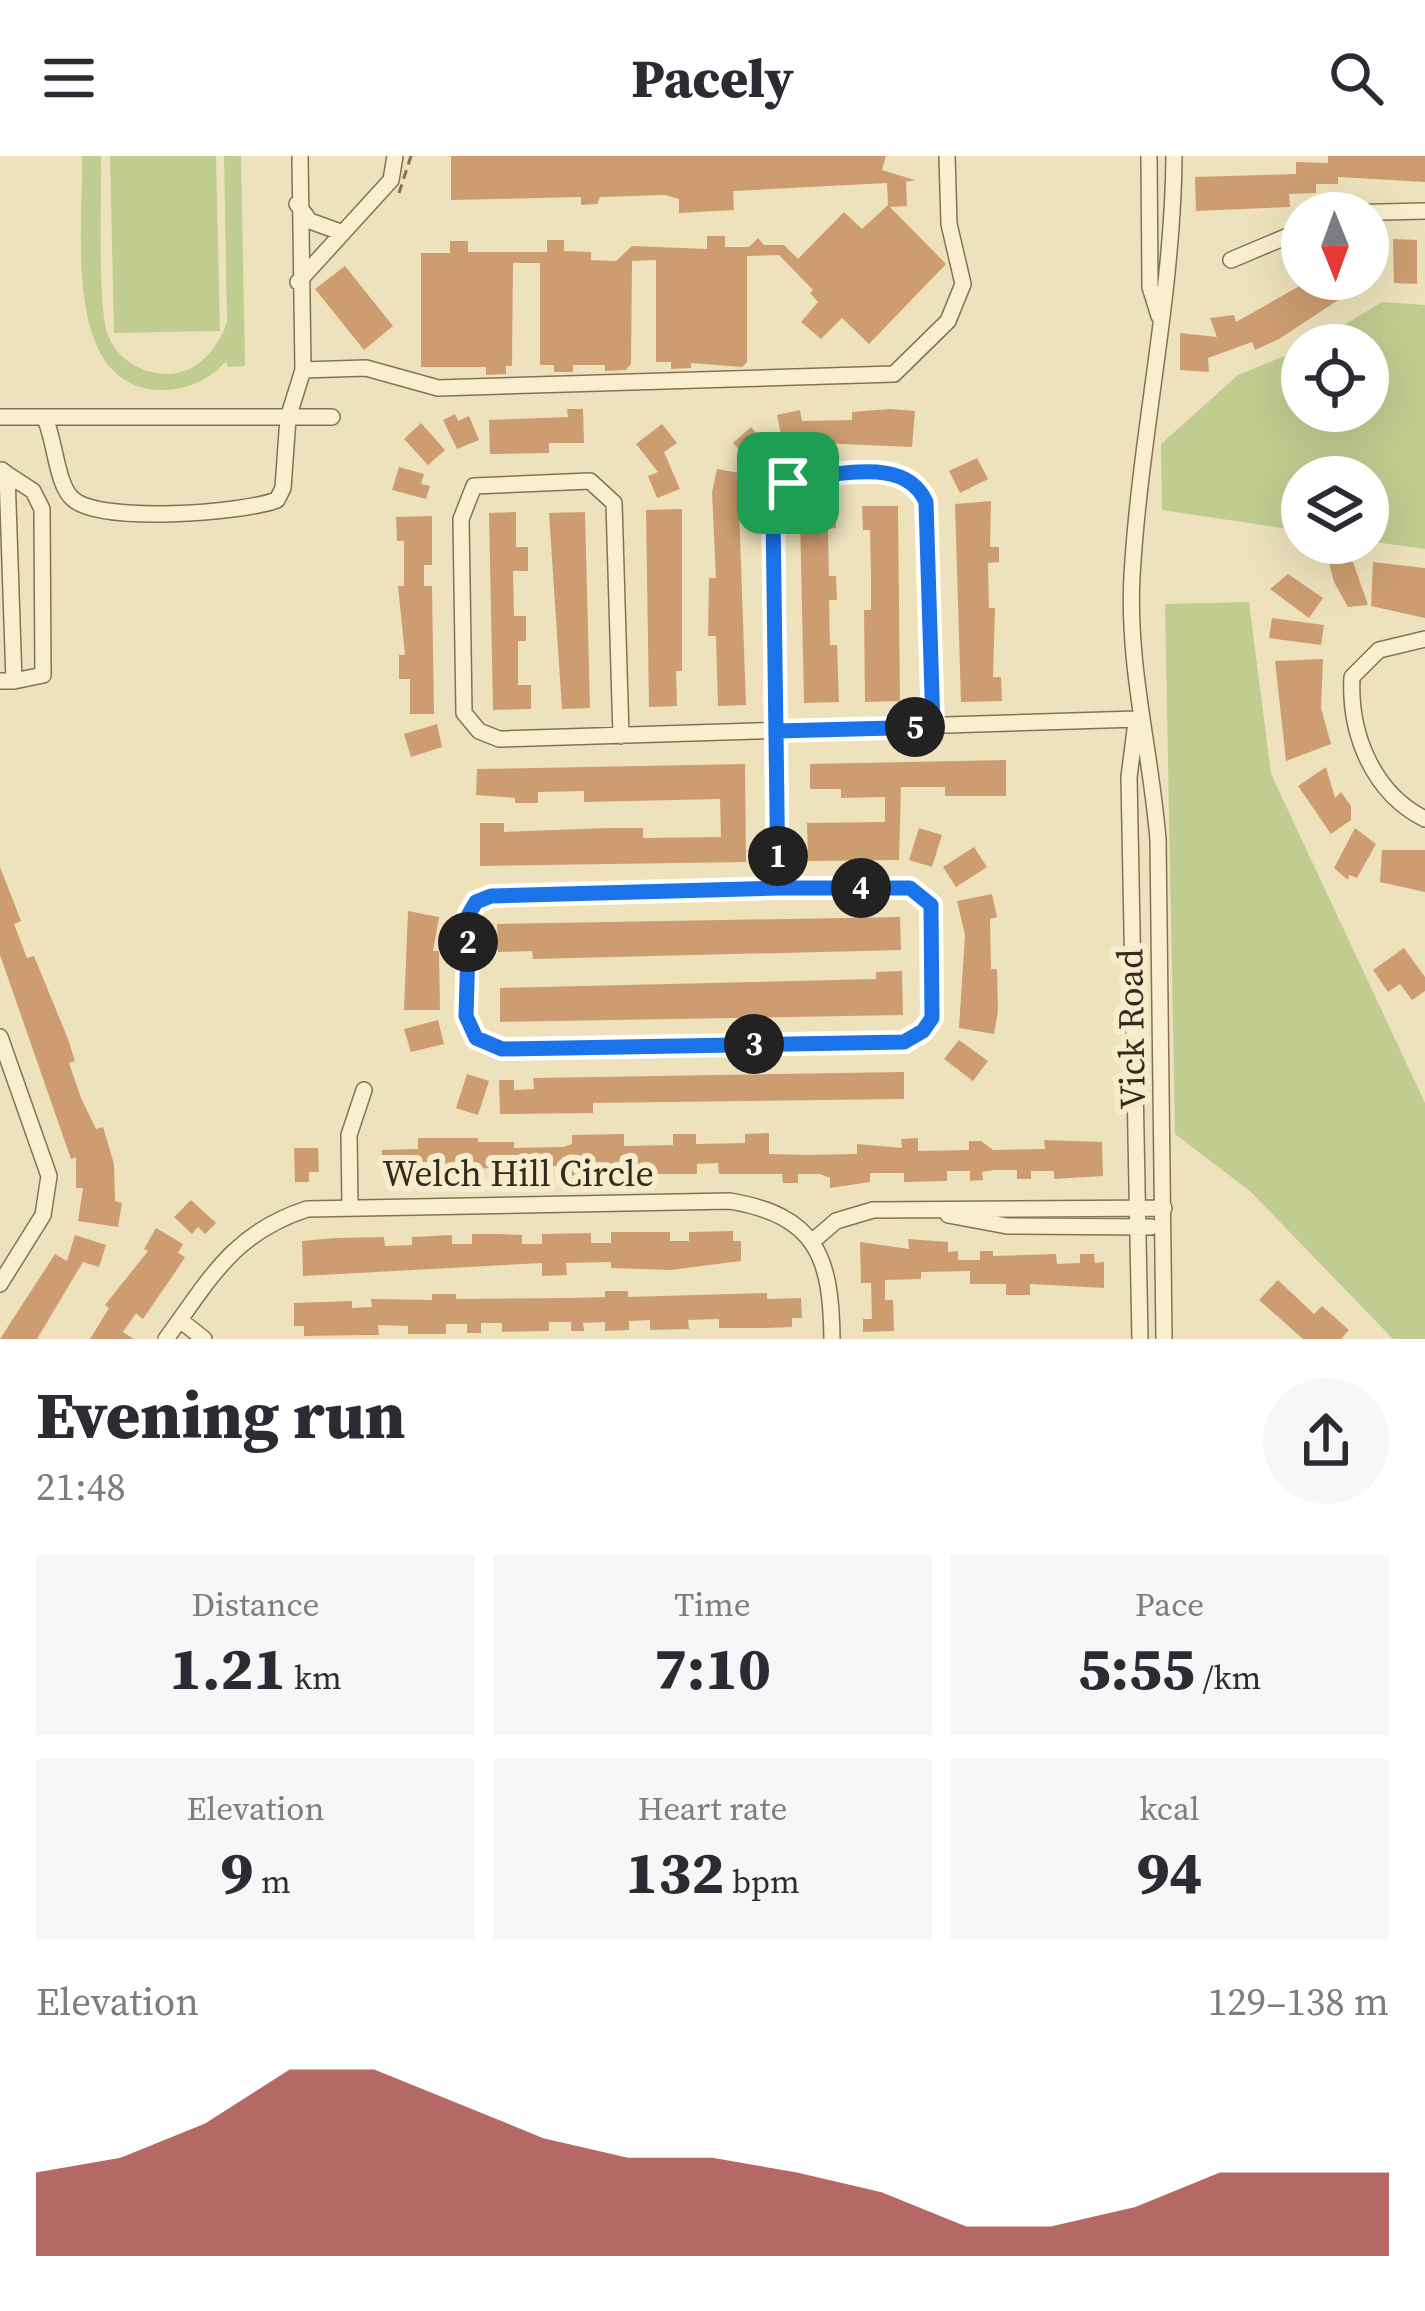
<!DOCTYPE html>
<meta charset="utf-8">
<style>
:root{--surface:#fff;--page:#f7f7f7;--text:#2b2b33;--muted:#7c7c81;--accent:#952b25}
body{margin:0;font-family:"Source Serif 4",serif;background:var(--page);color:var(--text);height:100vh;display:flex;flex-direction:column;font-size:45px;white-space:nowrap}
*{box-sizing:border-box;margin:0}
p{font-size:39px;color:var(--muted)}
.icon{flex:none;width:66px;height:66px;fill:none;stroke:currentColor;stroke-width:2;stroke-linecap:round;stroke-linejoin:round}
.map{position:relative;height:1183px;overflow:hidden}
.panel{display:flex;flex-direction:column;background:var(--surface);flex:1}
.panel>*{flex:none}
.needle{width:78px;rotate:179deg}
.controls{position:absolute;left:1281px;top:36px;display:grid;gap:24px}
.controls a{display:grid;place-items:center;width:108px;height:108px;border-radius:50%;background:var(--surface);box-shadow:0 12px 48px #0002;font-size:60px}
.pin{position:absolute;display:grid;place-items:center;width:102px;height:102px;color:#fff;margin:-51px;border-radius:24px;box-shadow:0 6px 18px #0006}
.km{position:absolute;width:60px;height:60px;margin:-30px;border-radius:50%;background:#222;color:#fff;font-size:33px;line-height:60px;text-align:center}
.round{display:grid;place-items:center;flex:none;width:126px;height:126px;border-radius:63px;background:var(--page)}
.overview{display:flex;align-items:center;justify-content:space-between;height:204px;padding:0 36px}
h1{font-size:66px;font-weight:800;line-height:90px}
.figures{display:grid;grid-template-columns:repeat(3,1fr);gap:18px;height:204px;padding:12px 36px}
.figures div{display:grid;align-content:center;border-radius:0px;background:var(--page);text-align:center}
.figures b{font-size:60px;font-weight:800}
.figures small{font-size:33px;font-weight:400}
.figures p{font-size:33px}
.chart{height:336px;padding:24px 36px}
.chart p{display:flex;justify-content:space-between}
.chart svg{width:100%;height:216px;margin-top:12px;fill:var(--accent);opacity:.7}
header{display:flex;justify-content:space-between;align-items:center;height:156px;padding:0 36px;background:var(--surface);font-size:54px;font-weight:800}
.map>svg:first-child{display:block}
.green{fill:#c1cc90}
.building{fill:#cd9d71}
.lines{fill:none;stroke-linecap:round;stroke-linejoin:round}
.minor-casing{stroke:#857256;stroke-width:18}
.path{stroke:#857256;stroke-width:3;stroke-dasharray:9 6;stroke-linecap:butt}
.minor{stroke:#f9efcf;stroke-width:15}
.route-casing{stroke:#fff;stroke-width:24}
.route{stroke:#1a73e8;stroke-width:15}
.labels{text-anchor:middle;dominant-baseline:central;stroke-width:12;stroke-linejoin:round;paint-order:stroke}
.street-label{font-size:36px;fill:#34291b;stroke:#f5eccc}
</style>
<header><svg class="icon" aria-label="menu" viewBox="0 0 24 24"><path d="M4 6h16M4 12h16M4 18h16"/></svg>Pacely<svg class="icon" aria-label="search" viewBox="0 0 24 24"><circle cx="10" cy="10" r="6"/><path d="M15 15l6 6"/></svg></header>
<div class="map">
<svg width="1425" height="1183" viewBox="0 0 1425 1183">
<rect width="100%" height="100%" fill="#eee2bc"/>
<!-- green -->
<path class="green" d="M82,0h19c1,38 -4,150 7,179 10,27 41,43 69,38 26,-5 42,-28 50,-51l-3,-166h17l4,210 -17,1 -2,-6c-16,19 -41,30 -67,29 -99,-5 -75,-165 -77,-234z
M110,0h106l4,175 -106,2z
M1382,146l43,3v244l-57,-8v-64h-66v54l-140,-21 -1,-66 77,-69 64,-26v62h66v-66h-57z
M1249,446l22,172 154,329v236h-32l-142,-147 -76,-58 -10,-530z"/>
<!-- building -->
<path class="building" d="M451,0h435l-4,14 33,10 -9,2 1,24 -17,1 56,57 -77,80 -27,-26 -21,21 -20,-17 17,-20 -8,-9 3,-3 -34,-35 -32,1v106l-5,5 -51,-4v5l-20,1v-7h-15v-102l-24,1 -1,103 -5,6 -21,1v-6h-32v7h-19v-7h-14v-102h-27l-1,103h-6v8l-20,1v-8h-65v-114h29v-12h18v11h79v-12h17v11l27,1v8l25,1 16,-15 75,3v-13h18v11h24l9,-9 6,7h20l14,14 46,-47 18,17 26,-24 -1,-22 -154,8 1,19 -55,3v-14l-14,-4 -65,2 -3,7 -16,1v-8l-130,3z
M1328,0h97v26l-87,-5v7h-22v9l-27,1 1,13 -94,4 -1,-34 101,-3v-12l32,1z
M1393,83l24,1v44l-23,-1z
M345,110l48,60 -29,24 -49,-61z
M1312,123h43l3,8 -79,52 -24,11 -3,-8 -44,16 1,14 -29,-2v-37l37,4 -7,-19 24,-3 2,7z
M567,253h16l1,34h-35v10l-59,1 -1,-34 79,-3z
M890,253l25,2 -3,36 -94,-4 -34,7 -7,-35 23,-5 2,11 50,-1v-8z
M455,258l3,7 11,-5 10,24 -22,9 -14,-29z
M421,267l24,27 -17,15 -24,-26z
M662,268l15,19 -13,9 16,37 -23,9 -9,-22 10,-4 -22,-28z
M751,271l24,27 -18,16 -24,-27z
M977,302l11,21 -28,14 -11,-22z
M399,311l25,7 -3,10 9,2 -4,13 -34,-9z
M717,313l28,5 -6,34 7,197 -28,1 -2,-70h-8l1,-58h7l-4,-86z
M991,345l-1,46h9v15l-11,1 1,45h6l-2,69h8l1,24 -41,1 -6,-198z
M809,350h26l1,22 -8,1 1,47h7l1,24h-8l1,45h7l2,57 -35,1 -4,-188h9z
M862,350h36l2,195 -35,1 -1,-92h7v-35l-1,-45h-7z
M682,353v162h-6l1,35 -28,1 -3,-197z
M516,356v35h12v24h-15l1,45h12v25h-8v44h13v24l-38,1 -4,-197z
M585,356l5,196 -28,1 -13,-196z
M432,360v49h-8v21h8l2,128h-24v-35h-11v-24h6l-7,-69h6v-45h-7l-1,-24z
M1343,403l10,3 15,43 -20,2 -14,-25 -5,-19z
M1373,406l52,6v50l-54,-12z
M1288,418l35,24 -14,20 -39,-29z
M1272,462l52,7 -3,20 -52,-7z
M1323,503l-2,49 10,36 -45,17 -11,-100z
M437,568l5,23 -31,10 -7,-23z
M1006,604v36h-61v-9h-44l-2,73 -91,1 -1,-38 78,-1v-25l-44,1v-9h-31v-25z
M745,608l1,98 -266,4v-43h24v9l104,-4h35v10l78,-1 -1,-38 -136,3v-11l-46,1v11h-23v-5l-39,-3 1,-26z
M1326,611l9,31 6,-6 10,14v14l-20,14 -33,-48z
M919,672l23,7 -10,32 -23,-7z
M1355,672l21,16 -19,34 -8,-3 -1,5 -14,-12z
M974,691l13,20 -31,20 -13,-20z
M1382,694h43v42l-45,-10z
M0,711l21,54 -7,3 13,34 7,-2 34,83 7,22 -6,2 12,35 15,31 7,-2 11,37 1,37 7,2 -4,24 -40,-6 5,-33h-7v-31l-5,2 -71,-204z
M992,738l5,23 -7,2 1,50h6l1,42 -4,23 -35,-6 6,-93 -8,-34z
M408,755l31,6 -6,34h6l1,59h-36z
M900,761l1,33 -368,9 -1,-8 -34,1 -1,-28z
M1404,792l21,29v14l-13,9 -12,-16 -12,8 -15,-22z
M902,815l1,44 -403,7v-34l376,-9v-7z
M438,864l6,24 -33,8 -7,-23z
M959,884l29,21 -15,20 -29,-22z
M904,916v27l-311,4v10l-93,1 -1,-34h15v10l20,-1 -1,-11z
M467,918l22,7 -11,34 -22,-7z
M769,977v21l37,1 51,-1v-10l45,4 -1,-9 17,-1v13l51,-1v-9h12l12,9 52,-1 -1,-9 58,2 1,34 -49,3v-8h-23v8h-14v-9h-24l-11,2 1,8 -13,1v-10h-23v10l-43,1v-9h-34v9l-40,6v-10l-10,-4h-22v9h-15l-1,-9h-63l-1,-11 -21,1v10h-50v-10l-23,1v10l-52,1v-9l-9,-1h-21v10l-50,1 -1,-9 -21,1v9l-79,1v-10h-9v-19l36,-1v-11h60v4h36v6l49,-1 9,-3v-9l52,-1v12l49,-1v-11h23v10l49,-1v-9z
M294,992h24l1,24h-10v10h-14z
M191,1044l25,23 -11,11 -7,-7 -6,7 -18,-17z
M156,1072l27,16 -5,9 7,4 -7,11 -35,51 -7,-6 -13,19 11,7h-44l19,-31 -4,-3 43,-54 -4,-2z
M733,1075v10h8v20l-71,9 -59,-2v-6l-45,1 1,12 -25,1v-13l-239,13 -1,-35 33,-3 49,-1 1,9 27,-1v-8l40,-2v9h20v-10h25l25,1v9h20v-10l49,-1v10h20v-11h59v9h19v-9z
M75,1079l31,10 -7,22 -16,-5 -46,77h-37l55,-85 12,7z
M908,1083l40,3v10l10,-1v9h22v-9h13v5l63,-2 1,10 23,-1v-9h14l1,9 9,-1v26l-74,-4v11h-24v-11h-36v-13l-49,1v7l-36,1v20h8l1,31 -31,1v-13h9l-1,-36h-10l-1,-41 49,7z
M1278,1124l36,34 8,-8 27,24 -8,9h-38l-44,-39z
M605,1135h23v6l139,-4v6l34,-1 1,20h-10v9l-25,1h-48v-9l-31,1 1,9 -39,1v-10l-21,1v9l-24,1v-9l-22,1 1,8h-13v-9h-22v9l-47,1v-9h-21v10h-14v-9h-21v10h-38v-8l-30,-1 1,10h-15l-60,1v-10h-10v-23l58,-2v7l20,-1 -1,-8 61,1v-6h24v5l115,-1 34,-1z"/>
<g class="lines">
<defs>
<path id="minor" d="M300,0l3,214
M1149,0l1,131 9,29
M297,48l13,17 33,12
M1340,57l85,-2
M1231,104l71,-30
M298,126l93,-102 4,-24
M0,261h332
M46,265c9,21 11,65 27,78 28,25 169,14 204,1l6,-12 5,-70 15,-48 63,-2 72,20 456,-14 54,-53 15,-37 -14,-60 -2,-68
M7,318l26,17 9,18 1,166 -29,6
M1425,483l-46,11 -27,27c-3,57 21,116 73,142
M0,525h14l-7,-207 -5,-4
M1136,566l-7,55 11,562
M621,580l-7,-233 -24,-22 -116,5 -13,33 3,194 15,18 20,8 638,-20
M778,732h132l21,17 1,113 -9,13 -19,11 -402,7 -26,-11 -10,-22 3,-102 7,-12 15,-6z
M778,732l-5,-378 15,-27 14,-6c43,-2 104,-20 124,25l7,225
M0,881l49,139 -6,39 -43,69
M350,1049l-1,-70 15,-45
M948,1059l59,11 144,1
M814,1084l22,-19 37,-11 291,-2
M180,1164l24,19
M166,1183c44,-60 67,-106 141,-130l423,-8c87,15 101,56 102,138
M1164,1183l-6,-499c-7,-89 -31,-174 -26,-264 8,-141 41,-279 42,-420"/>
</defs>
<!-- minor casing -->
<use href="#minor" class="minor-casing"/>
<!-- path -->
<path class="path" d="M399,37l12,-37"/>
<!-- minor -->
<use href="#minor" class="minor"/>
</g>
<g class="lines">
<defs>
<path id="route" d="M788,327l-10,9 -5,19 5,377 -287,8 -15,6 -7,12 -3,102 10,22 26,11 402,-7 19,-11 9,-13 -1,-113 -21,-17h-132l-2,-157 157,-4 -7,-225c-20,-45 -81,-27 -124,-25l-14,6"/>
</defs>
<!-- route casing -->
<use href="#route" class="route-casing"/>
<!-- route -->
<use href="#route" class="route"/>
</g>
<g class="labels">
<!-- street labels -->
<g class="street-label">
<text transform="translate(1131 873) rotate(-91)">Vick Road</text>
<text x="518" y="1017">Welch Hill Circle</text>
</g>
</g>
</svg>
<div class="controls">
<a><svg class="needle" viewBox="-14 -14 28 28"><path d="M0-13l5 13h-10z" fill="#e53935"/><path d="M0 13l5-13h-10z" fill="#7c7c81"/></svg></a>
<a><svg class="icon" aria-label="locate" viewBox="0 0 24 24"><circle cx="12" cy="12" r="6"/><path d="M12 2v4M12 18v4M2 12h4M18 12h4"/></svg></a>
<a><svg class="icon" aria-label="layers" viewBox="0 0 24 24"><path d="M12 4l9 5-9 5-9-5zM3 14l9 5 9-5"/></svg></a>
</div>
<div class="pin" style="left:788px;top:327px;background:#1e9e55"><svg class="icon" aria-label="arrive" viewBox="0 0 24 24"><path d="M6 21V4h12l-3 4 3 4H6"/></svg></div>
<b class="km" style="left:778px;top:700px">1</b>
<b class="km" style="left:468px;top:786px">2</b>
<b class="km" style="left:754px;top:888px">3</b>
<b class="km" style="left:861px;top:732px">4</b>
<b class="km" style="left:915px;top:571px">5</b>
</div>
<section class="panel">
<div class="overview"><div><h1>Evening run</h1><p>21:48</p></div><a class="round"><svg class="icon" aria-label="share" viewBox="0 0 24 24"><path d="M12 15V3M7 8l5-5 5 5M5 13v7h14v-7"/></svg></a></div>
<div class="figures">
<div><p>Distance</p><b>1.21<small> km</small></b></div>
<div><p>Time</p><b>7:10</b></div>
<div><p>Pace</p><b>5:55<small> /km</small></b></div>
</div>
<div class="figures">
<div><p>Elevation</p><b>9<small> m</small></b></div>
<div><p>Heart rate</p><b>132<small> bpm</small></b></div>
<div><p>kcal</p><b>94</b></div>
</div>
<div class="chart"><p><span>Elevation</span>129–138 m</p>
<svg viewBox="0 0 160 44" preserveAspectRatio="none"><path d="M0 44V27L10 24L20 17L30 6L40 6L50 13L60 20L70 24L80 24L90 27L100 31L110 38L120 38L130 34L140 27L150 27L160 27V44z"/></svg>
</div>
</section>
